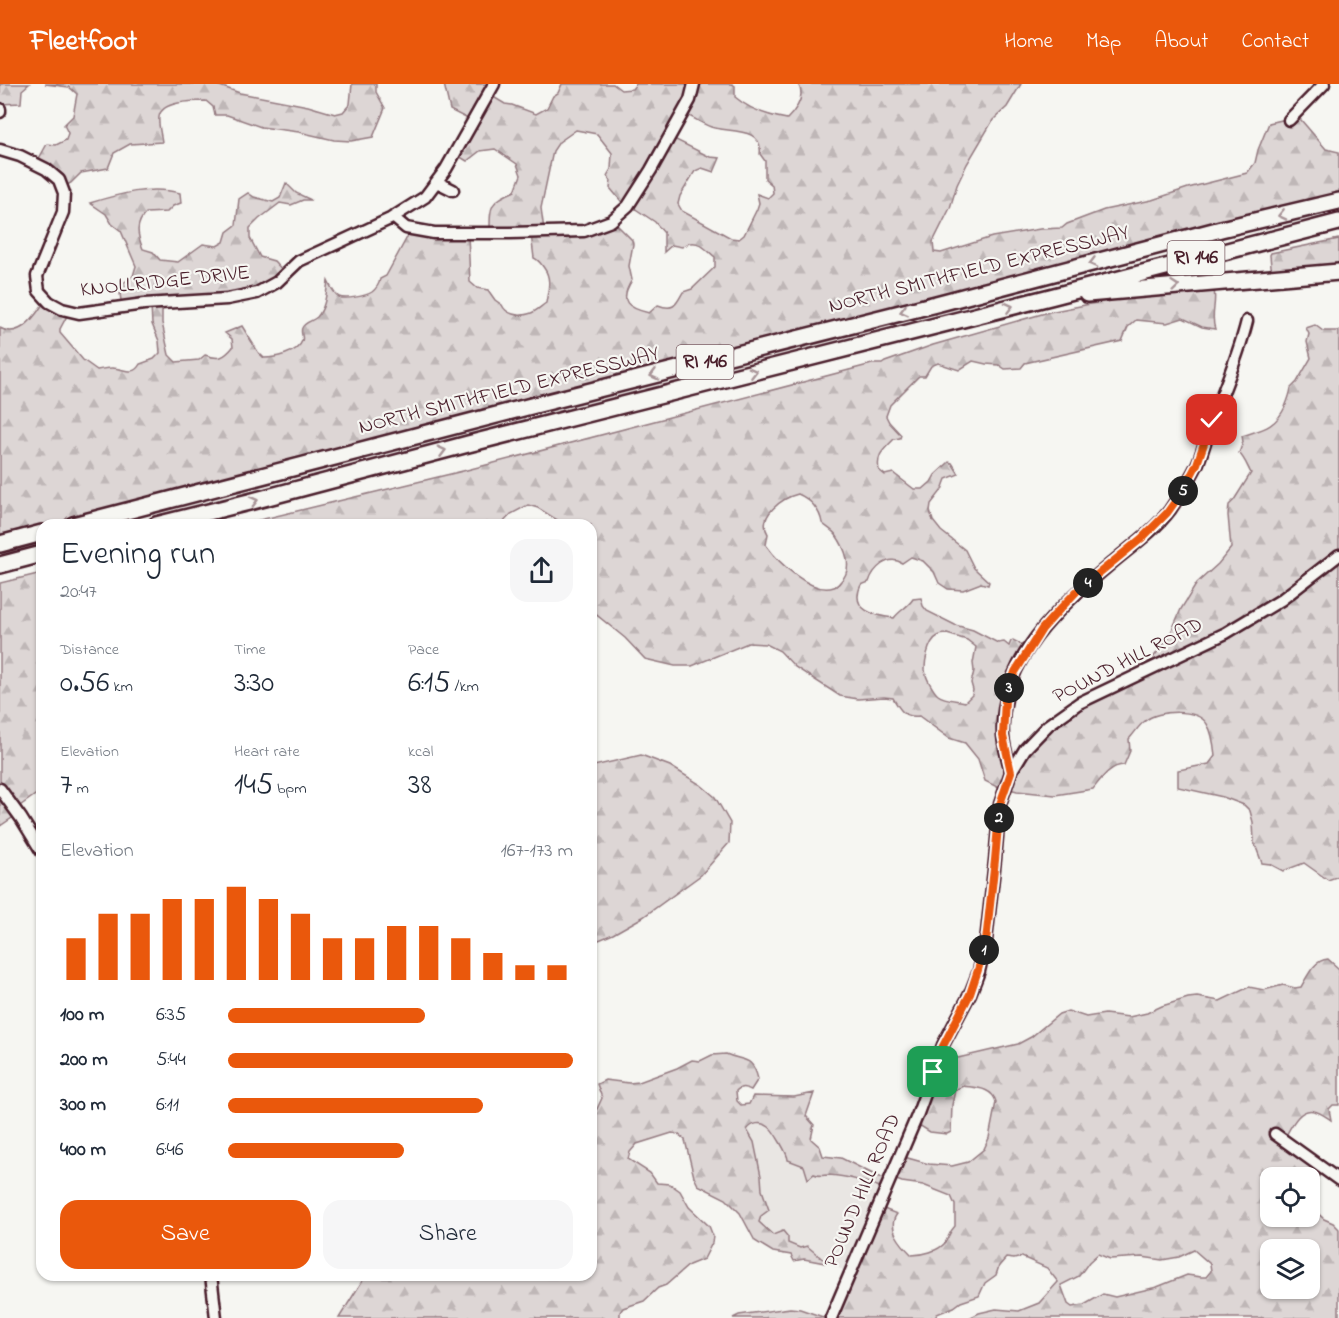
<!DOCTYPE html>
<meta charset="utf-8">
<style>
:root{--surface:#fff;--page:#f6f6f7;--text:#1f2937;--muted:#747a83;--accent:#ea580c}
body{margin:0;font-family:"Indie Flower",sans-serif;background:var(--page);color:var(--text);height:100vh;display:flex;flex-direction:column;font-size:22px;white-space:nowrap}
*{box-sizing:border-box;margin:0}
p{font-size:20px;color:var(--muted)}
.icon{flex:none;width:33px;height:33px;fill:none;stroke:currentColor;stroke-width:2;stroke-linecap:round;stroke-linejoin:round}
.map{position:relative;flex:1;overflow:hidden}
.drawer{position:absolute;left:36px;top:435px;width:561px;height:762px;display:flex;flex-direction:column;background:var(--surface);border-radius:18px;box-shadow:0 2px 4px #0004}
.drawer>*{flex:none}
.fabs{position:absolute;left:1260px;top:1083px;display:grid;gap:12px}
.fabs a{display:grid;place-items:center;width:60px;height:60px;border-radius:12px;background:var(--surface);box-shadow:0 2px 4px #0004;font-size:30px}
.pin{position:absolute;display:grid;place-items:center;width:51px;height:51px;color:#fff;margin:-26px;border-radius:12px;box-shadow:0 3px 9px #0006}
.km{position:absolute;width:30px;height:30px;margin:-15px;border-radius:50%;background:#222;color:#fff;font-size:16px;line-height:30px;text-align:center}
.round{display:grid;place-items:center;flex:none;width:63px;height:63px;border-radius:18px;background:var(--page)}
.overview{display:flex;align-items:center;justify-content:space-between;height:102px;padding:0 24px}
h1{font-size:33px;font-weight:600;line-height:45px}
.stats{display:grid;grid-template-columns:repeat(3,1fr);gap:9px;height:102px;padding:6px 24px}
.stats div{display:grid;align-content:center}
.stats b{font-size:30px;font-weight:600}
.stats small{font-size:16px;font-weight:400}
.stats p{font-size:16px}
.chart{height:168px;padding:12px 24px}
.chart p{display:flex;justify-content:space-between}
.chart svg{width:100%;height:108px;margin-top:6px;stroke:var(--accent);stroke-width:6}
.action{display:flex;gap:12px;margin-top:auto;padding:12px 24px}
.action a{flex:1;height:69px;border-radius:18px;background:var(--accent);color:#fff;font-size:24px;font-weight:600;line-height:69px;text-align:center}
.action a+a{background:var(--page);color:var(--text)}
ul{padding:0 24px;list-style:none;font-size:20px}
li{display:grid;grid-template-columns:96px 72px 1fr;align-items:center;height:45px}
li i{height:15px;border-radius:8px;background:var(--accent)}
header{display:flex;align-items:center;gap:36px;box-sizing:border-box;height:84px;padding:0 30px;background:var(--accent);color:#fff}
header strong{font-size:28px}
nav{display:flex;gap:33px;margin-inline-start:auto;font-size:21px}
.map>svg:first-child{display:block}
.built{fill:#e9e6e3}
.forest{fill:url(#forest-firs);stroke:#947a80;stroke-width:1.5;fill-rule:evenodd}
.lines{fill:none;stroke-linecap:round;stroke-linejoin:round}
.minor-casing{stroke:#4a1f2b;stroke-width:15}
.highway-casing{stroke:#4a1f2b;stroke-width:20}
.minor{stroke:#f6f6f2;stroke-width:10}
.highway{stroke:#f6f6f2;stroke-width:15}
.oneway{stroke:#a99598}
.route-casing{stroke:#fff;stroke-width:12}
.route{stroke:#ea580c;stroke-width:8}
.labels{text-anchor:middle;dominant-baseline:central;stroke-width:4.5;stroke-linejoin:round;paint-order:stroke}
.shield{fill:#f6f6f2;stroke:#7e6067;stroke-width:1.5}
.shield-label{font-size:20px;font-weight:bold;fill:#4a1f2b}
.street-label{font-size:21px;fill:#4a1f2b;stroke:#f6f6f2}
</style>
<header>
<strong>Fleetfoot</strong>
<nav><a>Home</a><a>Map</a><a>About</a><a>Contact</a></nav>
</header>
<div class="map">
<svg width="1339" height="1234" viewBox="0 0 1339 1234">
<defs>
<pattern id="forest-firs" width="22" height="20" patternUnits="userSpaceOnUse" patternTransform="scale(1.5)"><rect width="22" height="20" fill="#ddd6d5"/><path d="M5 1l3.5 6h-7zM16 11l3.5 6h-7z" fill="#bfb7b7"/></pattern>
</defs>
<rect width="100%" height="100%" fill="#f6f6f2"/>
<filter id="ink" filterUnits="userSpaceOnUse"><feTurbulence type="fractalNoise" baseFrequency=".0167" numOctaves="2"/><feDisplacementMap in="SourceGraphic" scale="12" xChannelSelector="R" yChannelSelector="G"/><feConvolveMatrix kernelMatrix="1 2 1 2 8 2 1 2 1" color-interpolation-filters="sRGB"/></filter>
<g filter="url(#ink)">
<!-- built -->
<path class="built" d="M758,1039l11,4 19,27 26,20 6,2 7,-1 36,6 20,7 -34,84 -11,-4 -31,-21 -6,1 -28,-13 -14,-13 2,-6 8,-6 -7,-20 -1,-14 -14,-46 4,-5z"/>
<!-- forest -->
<path class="forest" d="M0,0h29l-7,6 -1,13 -21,1z
M45,0h169l26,9 68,13 27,8 8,-2 7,-8 2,-20h24v8l9,16 -12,29 -22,4 -17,-1 -35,-8 -38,-5 -34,-12h-12l-2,-8 -7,-6c-13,0 -45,0 -47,16 -1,8 2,17 3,25l-32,2 -16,9 -6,15 -27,5 -10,10 -8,4 -26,-25 10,-18 9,1 10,-5 2,-7 -4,-8 9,-9 4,-22 -8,-7z
M444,0h52l-6,11 15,9 7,1 24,9 11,-6 6,-12 5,-3 4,-9h51l8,6 11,-1 4,-5h96l3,2v11c15,13 34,19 52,22 9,-9 19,-23 11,-35h223l-14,23 -14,13 -26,44 -10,21 -7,23 -17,34 1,10 7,1 51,-16 48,-8 22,-1 5,-4 37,-14 48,-10 36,-12 59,-15 8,-10 3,-13 11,-27 17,-4 9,-6 31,36 13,3v45l-454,117 -545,133 -277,78h-21v5l-42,11v-213c20,12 37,-14 46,-29l23,13 -9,17v4l23,27 14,10c5,-1 10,-2 15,-2 12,0 21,9 28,-4l14,-5 6,-6 -1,-12 -7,-17 -1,-18 -29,2 -3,-22 14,-10 3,-10 -15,-35 -9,-7 -6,-10 -16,-11c29,-9 60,-18 90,-10l1,10 -8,3 -6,6 -21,1c-11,11 -9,22 -3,36l10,3 7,8 18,2 25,-18 14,2 7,-4 3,-10 9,-7 3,-26 9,-6 6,4 19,5 7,-4 6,-15 10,10 15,7h-8l-12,5 -11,-2 -21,16 -9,9v10l10,19 14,4 12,13 -26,19 -98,12v18l7,32 7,7 23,-2 6,-5c14,5 19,3 28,-8l-1,-8 -7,-6 17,-7 16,26 6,6c11,0 34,-5 38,-17 2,-4 -2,-8 0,-13 2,-6 11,-7 15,-11 9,-10 9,-24 11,-36 3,6 5,12 11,16 6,3 27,-1 33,-5 5,-4 7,-7 8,-13l6,-3 25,-46 57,4 2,48 7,6 11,2 7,10 7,5c4,9 16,12 26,9 7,-1 12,-7 18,-11 2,-13 6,-24 -2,-35 -3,-4 -5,-8 -10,-10l-3,-24 -41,-3c0,-26 0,-30 25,-40l6,-16 -4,-11 -22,-15 -15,2 -13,10 -10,-6 17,-33 -24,-12zM685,30c9,4 17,10 26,13 16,6 53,-1 49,27l5,7v18l7,6 1,8 -5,5 -11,-4 2,9 -2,6 -13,26 -5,4 -8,-1 -49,-27 -4,-7 2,-8 15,-25 7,-3 12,4 6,-14 -10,-1 -38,-19zM576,46l21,4 15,19 -1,16 -4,7 4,5 -1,7 16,19 5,-1 24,16 9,11v19l8,-7 10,2c14,-11 22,1 33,10v10l-23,22 -9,3c-7,13 -9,19 -25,13l-9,8c-21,-5 -31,-11 -17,-33l-3,-14 4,-22 -1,-4 -18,-18 -69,11 -1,-3 -3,-22 12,-57 6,-9z
M1339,155v33l-67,5 -2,-22 1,-2z
M1214,206c3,13 -4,26 1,39l-13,-2 -19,-9 -16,5 -31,-3 -8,7 -6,14 -97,22 -4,5 -16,1 -6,-4 -13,-1 -13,-3 -14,9 -21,-7 -7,3 -6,10h-6l-29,29 -4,11 3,6 12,13 -1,3 -6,1c-10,11 -18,15 -15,31l6,5 8,-2 21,16h9l8,-7 4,-7 14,-13 3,1 7,11 -13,5 -4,11 -11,14 -1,7 3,10 8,10 24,19 9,18 15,14 -1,3 -7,-2 -18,7 -15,-1 -9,-6 -5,-11 -11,-11 -12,-4 -9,6c-14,-9 -29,6 -33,19l-8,3c-12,25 14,31 33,33 6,-8 14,-11 19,-19l8,-1 2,8 4,5 28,14 18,5 25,13 6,-1 5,4 2,-5 2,-1 16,8 -16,31 -9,57 6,30 38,-40 84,-50 20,-17 17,-22 12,-28 16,-26 21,-19 13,-16 -3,-33 1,-10 5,-5 17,-27c-4,-7 -6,-14 -12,-20l4,-11 -1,-6c21,-7 33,-8 43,-29 3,-7 5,-12 6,-19l6,-6 14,-24 -4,-16 2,-8 -3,-6 9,-3 8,6h16v545l-11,4 -24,-17 -21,8 -13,-7 -8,-1 -8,-21 -1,-20 -3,-11 -6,-6 -21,-8 -45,-10v-17l31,-6 6,-8c-1,-10 -2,-23 -8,-32 -10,-16 -49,-14 -62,-3 -6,4 -11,13 -16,18l1,12 -6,14c-14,0 -23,14 -31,24l-38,6 -38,-4 -11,-3 -1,3 -20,-10 -7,-22 -13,-16 -16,-5 -30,-22c-15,2 -19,-6 -26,-18l-9,-1 -26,2 -18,-3 -45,-29 -15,-16 -14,-7 -18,-1 -56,23h-17l-30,-7 -20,-21 -32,-26 -2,-6v-81h-26l-27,-17 -10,-3 -17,9 -10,11h-262l228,-55 405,-106h10l3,-2 48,-17 116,-33 83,-16zM798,410c12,5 22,16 24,29 4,4 10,7 14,12 9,13 18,33 5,46 -2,3 -4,5 -7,6 -23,8 -56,-25 -68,-42l2,-11c-11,-18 14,-36 30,-40zM947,550l20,6 9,7 -3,16 1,8 -3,12 2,7 -1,5 -7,7c-9,-2 -21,-2 -27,-7 -4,-3 -11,-16 -12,-20 -3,-10 2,-34 12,-39 3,-2 6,-2 9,-2z
M42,489v217l-25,18 1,6 -18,12v-243z
M641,671l29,11 31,19 14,12 15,26 -1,20 -28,32 -58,42 -30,17 -14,6 -8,-2v-175l3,3z
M1328,875l11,10v136h-6l-4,4 2,11c-5,-3 -11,-8 -17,-9 -15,-4 -24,18 -30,28l39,31 -13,21v-13h-40v38h40v-10l14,13 9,4 6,6v89h-370l10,-5 17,-4 23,2 20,-8 19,-21 -11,-14 -25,-11 -8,2 -8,-1 -7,8 -3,9 -11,8 -6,13 -18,6 -7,5 -17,7 -2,4h-103l44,-112 21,8c-11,14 5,31 15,41 11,0 26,-4 33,-12 4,-6 4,-11 10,-17v-21l-4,-9 -28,-11 -21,-3 -14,-5 9,-22 32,9 23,2 16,-4 16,-13 5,-11 7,-36c-4,-15 -21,-14 -33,-16l-8,4 -3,15 -1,27 -4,2 -17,-2 -16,-10 25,-70 19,6 60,-14 13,-7 28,-23 9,-3 18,6 19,-3 24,3 18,-4 15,-7 26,-8 9,-1 23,4 29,-14 15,3 19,-5 12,3 6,-1c7,-12 13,-27 27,-28zM1194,1166l16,14 1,7 -5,6h-5l-14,-2 -30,12 -42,10 -12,-3 -19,11 -12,2 -4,-3 -7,-19 18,-9 10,-14 9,-8 12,5 32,-2 20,3 17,-3zM1270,1166h40v38h-40z
M726,970c18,8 26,1 32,25l-7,11c-7,-3 -10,-4 -15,1l1,10 4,4 8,-1 4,-8 41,1 20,-4 -8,23 8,9 -3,14 9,8 3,9 18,2 44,22 -2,8c-17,-6 -36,-12 -54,-13 -6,0 -9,2 -15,-1l-6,5 -4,-13 -16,-6c0,-6 -14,-29 -19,-33 -8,-6 -17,-4 -22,3l7,12 7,34 1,14 7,20 -8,6 -2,6 14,13 10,-4 5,6v6l12,5 7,-2 18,15v2l-21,-4 -10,2 -3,-6 -18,-3 -18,-11 -15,-28 -14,-14 -28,-14 -4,-8 -9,-37 -7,-6 -6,-1 -35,11 -7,8 -2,7 22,14 7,10 13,1 10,7 9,16 20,19 4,10 -1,7 -8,16 -15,6 -23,20 -8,3 -14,13 -21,7 -3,4v6h-281l27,-43h225v-164l6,-2 5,-11 -5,-14 8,-4 24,3 10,-1 38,-14 15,-8 8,1 12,-6z
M790,1224l10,1 26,9h-93l6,-3z"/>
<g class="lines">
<defs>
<path id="minor" d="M0,25v3
M1289,36l35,-36
M0,66l20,6 26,13 13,11 5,13 -1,19 -26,64 2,15 10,11 13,7 17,4 65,-9 83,-5 30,-6 20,-11 22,-21 91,-42 35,-22 21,-28 48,-85
M437,98l16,8
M393,133l13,11 28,5h76l74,-2 27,-10 17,-15 23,-36 39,-70 4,-16
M1011,688c-3,-12 -7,-24 -8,-36 -5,-76 57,-130 110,-174 19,-16 42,-32 57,-52 10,-15 20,-30 28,-47 6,-15 10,-32 16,-48 12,-31 25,-61 33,-94
M0,705l21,29 21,34
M1275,1050l64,46
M211,1191l5,43
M831,1234l86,-202 26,-71 27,-51 9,-23 7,-30 9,-81 5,-56 11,-32 14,-23 23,-24 31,-22 147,-70 55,-33 58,-45"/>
<path id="highway" d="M1087,210l252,-22
M73,441l462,-120 401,-101 285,-75 118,-28
M156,441l93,-23 219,-58 586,-148 285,-74
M0,460l42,-11
M0,481l42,-11"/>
</defs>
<!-- minor casing -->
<use href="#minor" class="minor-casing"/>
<!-- highway casing -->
<use href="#highway" class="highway-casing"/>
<!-- minor -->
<use href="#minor" class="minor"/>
<!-- highway -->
<use href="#highway" class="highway"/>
</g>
<!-- one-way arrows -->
<defs><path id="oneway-chevron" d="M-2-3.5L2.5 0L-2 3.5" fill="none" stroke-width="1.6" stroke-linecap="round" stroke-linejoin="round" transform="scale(1.5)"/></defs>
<g class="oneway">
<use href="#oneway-chevron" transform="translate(1282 131) rotate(167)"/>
<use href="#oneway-chevron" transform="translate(1093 179) rotate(165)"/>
<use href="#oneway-chevron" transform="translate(1175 202) rotate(-6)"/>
<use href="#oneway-chevron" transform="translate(1009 223) rotate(-14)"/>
<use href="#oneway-chevron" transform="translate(904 227) rotate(166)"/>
<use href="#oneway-chevron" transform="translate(753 288) rotate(-14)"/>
<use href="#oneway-chevron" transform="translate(654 291) rotate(165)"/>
<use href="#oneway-chevron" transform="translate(442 367) rotate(-15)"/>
<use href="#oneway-chevron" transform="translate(254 417) rotate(-15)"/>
</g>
</g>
<g class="lines" filter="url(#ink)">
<defs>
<path id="route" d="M933,988l10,-26 27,-52 8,-24 8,-29 9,-81 5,-56 11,-32 -8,-36 2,-36 10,-28 27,-43 17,-19 18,-19 65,-53 25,-25 17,-24 13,-25 15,-44"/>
</defs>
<!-- route casing -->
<use href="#route" class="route-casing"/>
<!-- route -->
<use href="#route" class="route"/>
</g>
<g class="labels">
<!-- shield labels -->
<g class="shield">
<rect x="1167.5" y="157" width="57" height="34" rx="4.5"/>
<rect x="676.5" y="261" width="57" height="34" rx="4.5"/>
</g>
<g class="shield-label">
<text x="1196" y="174">RI 146</text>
<text x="705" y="278">RI 146</text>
</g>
<!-- street labels -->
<g class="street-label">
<text transform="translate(979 186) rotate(-14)">NORTH SMITHFIELD EXPRESSWAY</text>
<text transform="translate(165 198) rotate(-6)">KNOLLRIDGE DRIVE</text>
<text transform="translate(509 307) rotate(-14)">NORTH SMITHFIELD EXPRESSWAY</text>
<text transform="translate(1128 577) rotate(-27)">POUND HILL ROAD</text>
<text transform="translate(863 1107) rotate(-67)">POUND HILL ROAD</text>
</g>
</g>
</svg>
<div class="fabs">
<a><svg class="icon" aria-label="locate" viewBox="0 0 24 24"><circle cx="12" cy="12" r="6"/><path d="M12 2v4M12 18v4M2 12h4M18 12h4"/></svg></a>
<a><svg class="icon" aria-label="layers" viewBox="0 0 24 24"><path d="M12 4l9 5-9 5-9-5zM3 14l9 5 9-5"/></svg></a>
</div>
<div class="pin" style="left:933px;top:988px;background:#1e9e55"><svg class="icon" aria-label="arrive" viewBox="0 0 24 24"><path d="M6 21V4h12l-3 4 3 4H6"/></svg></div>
<div class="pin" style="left:1212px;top:336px;background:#d93025"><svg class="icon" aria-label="check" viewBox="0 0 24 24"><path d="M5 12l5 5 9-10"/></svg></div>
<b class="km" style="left:984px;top:866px">1</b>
<b class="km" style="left:999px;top:734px">2</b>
<b class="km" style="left:1009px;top:604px">3</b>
<b class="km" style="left:1088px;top:499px">4</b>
<b class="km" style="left:1183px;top:407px">5</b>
<section class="drawer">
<div class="overview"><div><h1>Evening run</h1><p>20:47</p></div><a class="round"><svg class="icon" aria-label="share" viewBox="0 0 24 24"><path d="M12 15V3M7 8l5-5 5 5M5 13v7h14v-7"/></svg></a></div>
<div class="stats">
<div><p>Distance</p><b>0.56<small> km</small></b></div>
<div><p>Time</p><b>3:30</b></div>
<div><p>Pace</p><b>6:15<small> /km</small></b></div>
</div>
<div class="stats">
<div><p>Elevation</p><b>7<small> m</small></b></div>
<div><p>Heart rate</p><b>145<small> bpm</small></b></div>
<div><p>kcal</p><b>38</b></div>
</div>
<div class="chart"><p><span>Elevation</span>167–173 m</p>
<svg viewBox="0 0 160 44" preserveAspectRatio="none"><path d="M5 44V27M15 44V17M25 44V17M35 44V11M45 44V11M55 44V6M65 44V11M75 44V17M85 44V27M95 44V27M105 44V22M115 44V22M125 44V27M135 44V33M145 44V38M155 44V38"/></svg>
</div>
<ul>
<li><b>100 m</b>6:35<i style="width:57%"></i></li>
<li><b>200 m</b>5:44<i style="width:100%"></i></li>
<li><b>300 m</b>6:11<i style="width:74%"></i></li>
<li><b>400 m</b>6:46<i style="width:51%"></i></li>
</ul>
<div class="action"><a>Save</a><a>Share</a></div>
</section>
</div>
